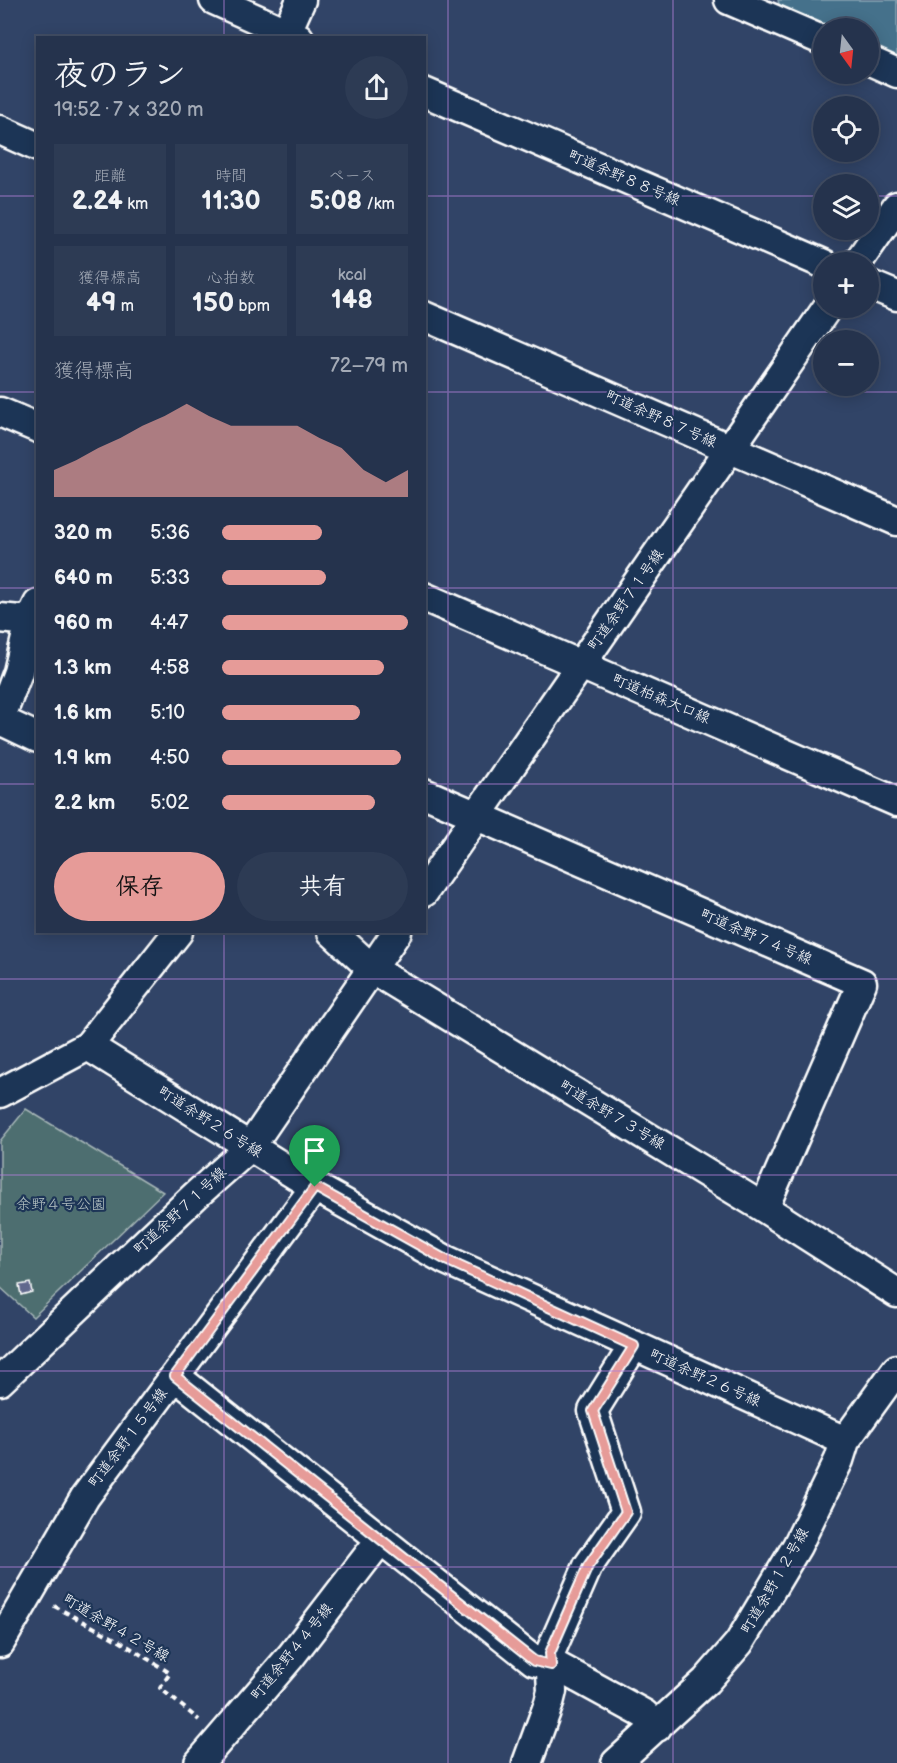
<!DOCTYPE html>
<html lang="ja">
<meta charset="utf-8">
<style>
:root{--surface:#25334d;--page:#2d3b54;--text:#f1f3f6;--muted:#a3aab6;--line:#424e65;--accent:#e69b98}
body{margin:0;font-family:"Balsamiq Sans","Klee One",sans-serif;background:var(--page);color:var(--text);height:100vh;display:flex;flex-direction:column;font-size:22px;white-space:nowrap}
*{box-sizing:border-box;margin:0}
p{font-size:20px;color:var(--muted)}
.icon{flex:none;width:33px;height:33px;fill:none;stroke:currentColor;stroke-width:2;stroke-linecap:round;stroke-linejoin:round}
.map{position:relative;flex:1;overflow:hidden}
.sheet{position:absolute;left:36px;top:36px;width:390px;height:897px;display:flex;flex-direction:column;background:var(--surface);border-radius:0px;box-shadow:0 3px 15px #0003,0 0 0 2px var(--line)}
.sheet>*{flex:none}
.needle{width:39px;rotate:165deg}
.buttons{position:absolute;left:813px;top:18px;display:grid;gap:12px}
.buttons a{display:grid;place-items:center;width:66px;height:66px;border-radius:50%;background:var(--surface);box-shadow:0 3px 15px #0003,0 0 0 2px var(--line);font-size:30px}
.pin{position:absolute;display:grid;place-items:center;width:51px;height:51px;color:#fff;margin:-62px -26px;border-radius:50% 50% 50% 0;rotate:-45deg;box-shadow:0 0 6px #0007}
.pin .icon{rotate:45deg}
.round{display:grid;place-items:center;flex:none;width:63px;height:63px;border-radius:32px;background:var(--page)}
.headline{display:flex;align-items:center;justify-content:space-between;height:102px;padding:0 18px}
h1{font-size:33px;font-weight:800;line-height:45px}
.figures{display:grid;grid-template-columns:repeat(3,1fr);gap:9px;height:102px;padding:6px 18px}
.figures div{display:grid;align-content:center;border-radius:0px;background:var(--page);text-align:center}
.figures b{font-size:26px;font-weight:800}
.figures small{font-size:16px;font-weight:400}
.figures p{font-size:16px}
.chart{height:168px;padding:12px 18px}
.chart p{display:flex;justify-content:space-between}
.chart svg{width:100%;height:108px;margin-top:6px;fill:var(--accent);opacity:.7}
.action{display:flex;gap:12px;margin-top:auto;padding:12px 18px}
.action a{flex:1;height:69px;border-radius:36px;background:var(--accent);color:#111;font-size:24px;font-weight:800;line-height:69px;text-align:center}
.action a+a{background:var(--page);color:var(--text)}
ul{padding:0 18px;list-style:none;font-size:20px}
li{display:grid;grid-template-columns:96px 72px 1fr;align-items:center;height:45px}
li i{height:15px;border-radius:8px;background:var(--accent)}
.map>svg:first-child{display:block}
.green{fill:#4d6e6f;stroke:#a6b6b7;stroke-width:1.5}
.water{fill:#45718b;stroke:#8faab9;stroke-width:1.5}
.building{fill:#61678d;stroke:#fff;stroke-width:1.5}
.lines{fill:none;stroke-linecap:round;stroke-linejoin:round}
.minor-casing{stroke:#fff;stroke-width:33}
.path{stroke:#fff;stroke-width:4;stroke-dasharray:6 4.5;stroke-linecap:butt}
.minor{stroke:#1d3557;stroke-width:28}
.route-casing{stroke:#fff;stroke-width:12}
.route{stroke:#e69b98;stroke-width:8}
.grid{fill:none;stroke:#b080d9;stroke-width:1.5;stroke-opacity:0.55}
.labels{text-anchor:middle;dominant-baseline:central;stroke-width:4.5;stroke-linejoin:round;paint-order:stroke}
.street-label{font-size:15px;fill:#fff;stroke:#1d3557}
.park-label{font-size:15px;fill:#b8c5c5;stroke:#1d3557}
</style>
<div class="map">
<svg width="897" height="1763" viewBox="0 0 897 1763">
<rect width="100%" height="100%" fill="#314467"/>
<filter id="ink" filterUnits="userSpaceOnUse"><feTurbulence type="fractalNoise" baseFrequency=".0167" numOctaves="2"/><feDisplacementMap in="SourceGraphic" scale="12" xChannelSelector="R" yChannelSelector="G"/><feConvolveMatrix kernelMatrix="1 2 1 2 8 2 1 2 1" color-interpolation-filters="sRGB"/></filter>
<g filter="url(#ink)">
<!-- green -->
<path class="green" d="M26,1109l137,83 -130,125 -33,-30v-146z"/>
<!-- water -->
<path class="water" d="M778,0h119v60l-28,-13 -1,-19h-43l-45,-19z"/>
<!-- building -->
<path class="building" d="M30,1283l2,9 -11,3 -2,-10z"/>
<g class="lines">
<defs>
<path id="minor" d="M214,0l85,38
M729,0l95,41
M284,38l17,-38
M868,60l29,13
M424,92l400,172
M0,130l38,17
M858,262l39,-56
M868,284l29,12
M424,316l473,205
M0,412l38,16
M424,597l473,205
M0,618l30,3 8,3
M0,719l18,-47 12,-51 8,-17
M0,720l38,18
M424,793l438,190 -98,225
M424,892l403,-584
M332,932l40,37 392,239 133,85
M88,1046l90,-114
M0,1093l88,-47 227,141 131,73 399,181
M175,1376l359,285 24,6 86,47 13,13
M0,1381l196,-186 54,-48 147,-215
M0,1643l85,-146 230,-310
M199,1763l92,-107 90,-117
M527,1763l22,-60 3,-12 -2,-38 38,-87 38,-54 -33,-101 41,-66
M616,1763l90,-82 33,-38 58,-97 42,-86 6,-19 52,-72"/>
</defs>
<!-- minor casing -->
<use href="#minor" class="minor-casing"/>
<!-- path -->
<path class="path" d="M54,1606l67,36 49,31 -10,15 39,32"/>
<!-- minor -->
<use href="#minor" class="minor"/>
</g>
</g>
<g class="lines" filter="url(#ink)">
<defs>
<path id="route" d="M315,1187l131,73 188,86 -41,65 33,101 -38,54 -38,87 1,12 -17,-4 -359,-285z"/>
</defs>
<!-- route casing -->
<use href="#route" class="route-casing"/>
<!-- route -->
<use href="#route" class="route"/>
</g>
<!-- grid -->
<path class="grid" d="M224,0v38M448,0v1763M673,0v1763M0,196h38M424,196h400M868,196h29M0,392h38M424,392h473M0,588h38M424,588h473M0,784h38M424,784h473M224,932v831M0,979h897M0,1175h897M0,1371h897M0,1567h897"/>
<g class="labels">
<!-- street labels -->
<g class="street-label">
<text transform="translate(624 178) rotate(23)">町道余野８８号線</text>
<text transform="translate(661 419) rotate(24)">町道余野８７号線</text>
<text transform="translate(626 600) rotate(-55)">町道余野７１号線</text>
<text transform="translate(661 699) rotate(23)">町道柏森大口線</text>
<text transform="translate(756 937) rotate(23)">町道余野７４号線</text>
<text transform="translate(612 1115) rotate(31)">町道余野７３号線</text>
<text transform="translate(210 1122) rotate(32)">町道余野２６号線</text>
<text transform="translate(180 1211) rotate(-43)">町道余野７１号線</text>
<text transform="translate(705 1378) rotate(24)">町道余野２６号線</text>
<text transform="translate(128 1438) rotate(-53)">町道余野１５号線</text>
<text transform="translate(775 1581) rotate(-60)">町道余野１２号線</text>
<text transform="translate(116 1628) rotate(30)">町道余野４２号線</text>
<text transform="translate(292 1652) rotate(-51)">町道余野４４号線</text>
</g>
<!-- park labels -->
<g class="park-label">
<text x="61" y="1204">余野４号公園</text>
</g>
</g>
</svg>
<div class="buttons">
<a><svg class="needle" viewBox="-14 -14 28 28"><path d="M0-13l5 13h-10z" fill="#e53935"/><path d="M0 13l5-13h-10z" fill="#a3aab6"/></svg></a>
<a><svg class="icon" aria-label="locate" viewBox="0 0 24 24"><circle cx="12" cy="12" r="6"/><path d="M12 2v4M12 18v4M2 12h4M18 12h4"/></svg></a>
<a><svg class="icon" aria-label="layers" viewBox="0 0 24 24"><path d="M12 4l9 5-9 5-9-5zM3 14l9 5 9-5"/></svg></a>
<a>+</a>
<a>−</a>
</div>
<div class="pin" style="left:315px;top:1187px;background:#1e9e55"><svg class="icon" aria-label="arrive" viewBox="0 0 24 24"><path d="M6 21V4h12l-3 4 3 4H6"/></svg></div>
<section class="sheet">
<div class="headline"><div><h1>夜のラン</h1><p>19:52 · 7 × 320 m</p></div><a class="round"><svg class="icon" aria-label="share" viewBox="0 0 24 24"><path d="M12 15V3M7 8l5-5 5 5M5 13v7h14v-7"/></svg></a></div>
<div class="figures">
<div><p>距離</p><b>2.24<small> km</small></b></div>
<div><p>時間</p><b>11:30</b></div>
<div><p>ペース</p><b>5:08<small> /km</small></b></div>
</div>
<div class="figures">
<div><p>獲得標高</p><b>49<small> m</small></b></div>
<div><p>心拍数</p><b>150<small> bpm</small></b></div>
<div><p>kcal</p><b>148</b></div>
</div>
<div class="chart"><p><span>獲得標高</span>72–79 m</p>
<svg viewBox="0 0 160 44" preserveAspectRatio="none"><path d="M0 44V33L10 29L20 24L30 20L40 15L50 11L60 6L70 11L80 15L90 15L100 15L110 15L120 20L130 24L140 33L150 38L160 33V44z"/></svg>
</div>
<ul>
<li><b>320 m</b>5:36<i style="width:54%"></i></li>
<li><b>640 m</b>5:33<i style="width:56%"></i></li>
<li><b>960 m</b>4:47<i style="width:100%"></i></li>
<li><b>1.3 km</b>4:58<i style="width:87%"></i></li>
<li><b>1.6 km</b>5:10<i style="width:74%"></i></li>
<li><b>1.9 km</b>4:50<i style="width:96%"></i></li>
<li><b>2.2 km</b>5:02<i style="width:82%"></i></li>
</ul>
<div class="action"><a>保存</a><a>共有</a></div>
</section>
</div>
